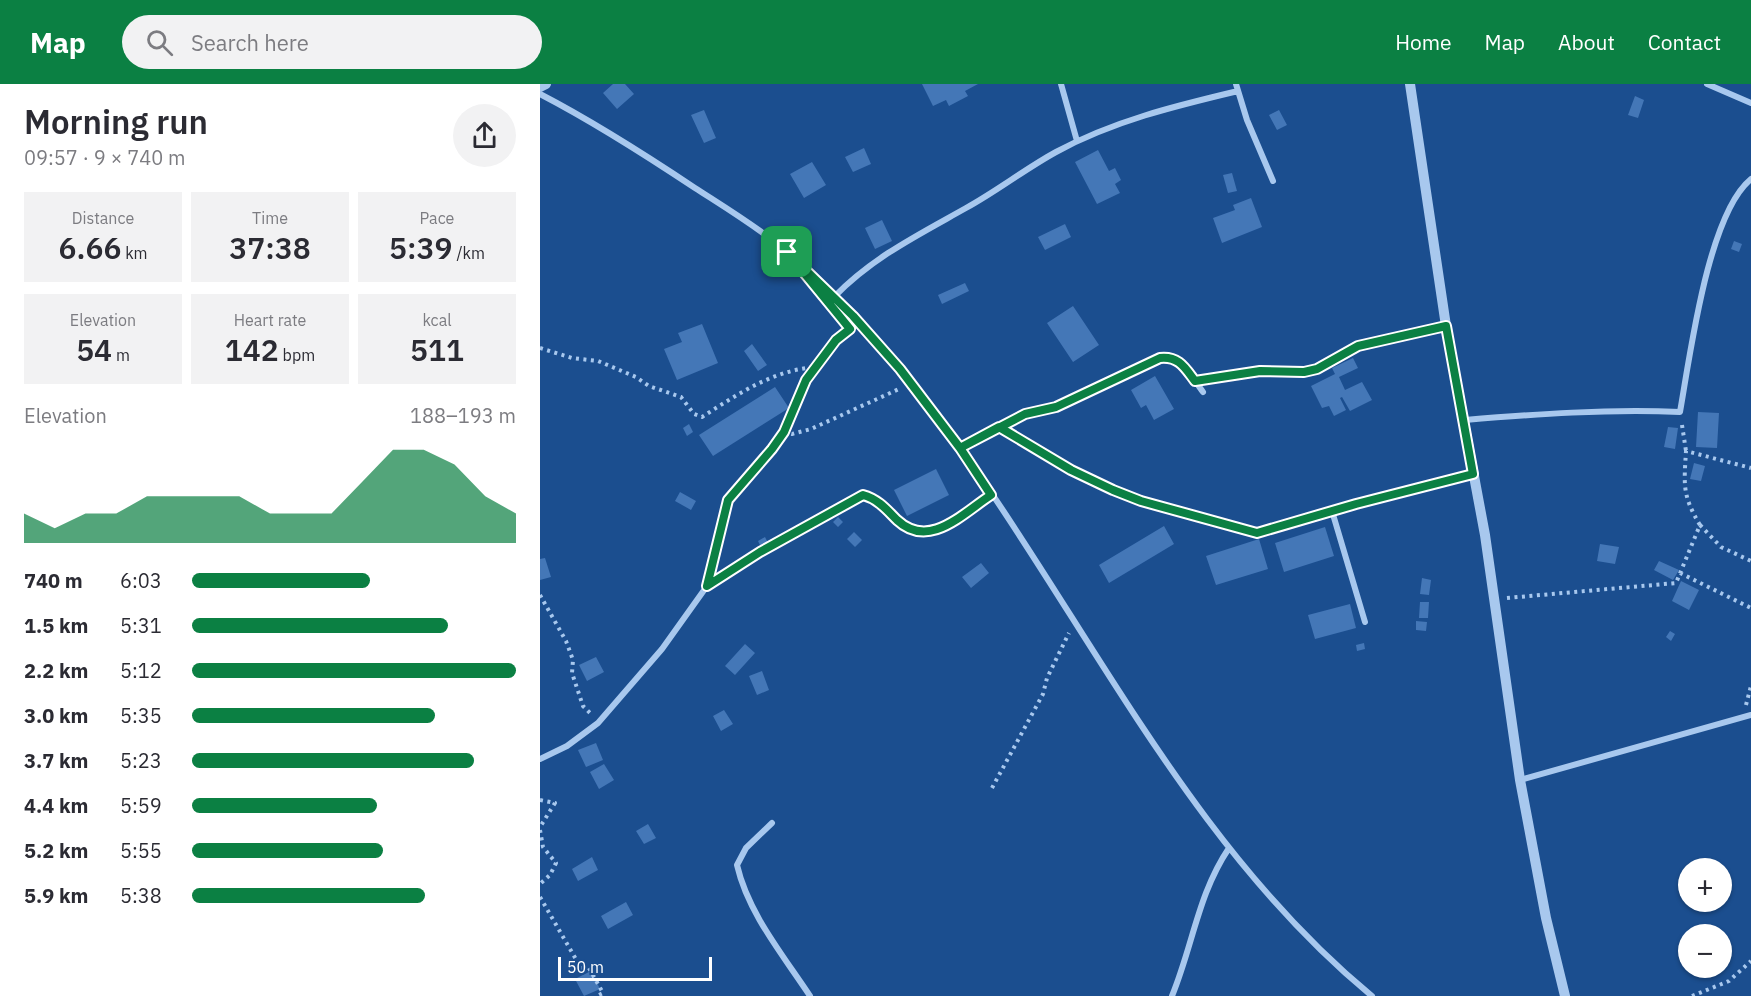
<!DOCTYPE html>
<meta charset="utf-8">
<style>
:root{--surface:#fff;--page:#f2f2f3;--text:#2b2b33;--muted:#7c7c81;--accent:#0b8043}
body{margin:0;font-family:"IBM Plex Sans",sans-serif;background:var(--page);color:var(--text);height:100vh;display:flex;flex-direction:column;font-size:22px;white-space:nowrap}
*{box-sizing:border-box;margin:0}
p{font-size:20px;color:var(--muted)}
.icon{flex:none;width:33px;height:33px;fill:none;stroke:currentColor;stroke-width:2;stroke-linecap:round;stroke-linejoin:round}
.map{position:relative;flex:1;overflow:hidden}
.side{display:flex;flex-direction:column;background:var(--surface);width:540px}
.side>*{flex:none}
.tools{position:absolute;left:1138px;top:774px;display:grid;gap:12px}
.tools a{display:grid;place-items:center;width:54px;height:54px;border-radius:50%;background:var(--surface);box-shadow:0 2px 4px #0004;font-size:30px}
.scale{position:absolute;left:18px;bottom:15px;width:154px;box-sizing:border-box;padding-left:6px;border:3px solid #fff;border-top:0;font-size:16px;line-height:21px;white-space:nowrap;color:#fff;-webkit-text-stroke:4px #1b4e8f;paint-order:stroke}
.pin{position:absolute;display:grid;place-items:center;width:51px;height:51px;color:#fff;margin:-26px;border-radius:12px;box-shadow:0 3px 9px #0006}
.round{display:grid;place-items:center;flex:none;width:63px;height:63px;border-radius:32px;background:var(--page)}
.headline{display:flex;align-items:center;justify-content:space-between;height:102px;padding:0 24px}
h1{font-size:33px;font-weight:600;line-height:45px}
.metrics{display:grid;grid-template-columns:repeat(3,1fr);gap:9px;height:102px;padding:6px 24px}
.metrics div{display:grid;align-content:center;border-radius:0px;background:var(--page);text-align:center}
.metrics b{font-size:30px;font-weight:600}
.metrics small{font-size:16px;font-weight:400}
.metrics p{font-size:16px}
.chart{height:168px;padding:12px 24px}
.chart p{display:flex;justify-content:space-between}
.chart svg{width:100%;height:108px;margin-top:6px;fill:var(--accent);opacity:.7}
ul{padding:0 24px;list-style:none;font-size:20px}
li{display:grid;grid-template-columns:96px 72px 1fr;align-items:center;height:45px}
li i{height:15px;border-radius:8px;background:var(--accent)}
header{display:flex;align-items:center;gap:36px;box-sizing:border-box;height:84px;padding:0 30px;background:var(--accent);color:#fff}
header strong{font-size:28px}
nav{display:flex;gap:33px;margin-inline-start:auto;font-size:21px}
.search{width:420px;height:54px;background:var(--page);display:flex;align-items:center;gap:15px;box-sizing:border-box;padding:0 21px;border-radius:33px;color:var(--muted);font-size:22px}
main{display:flex;flex:1;min-height:0}
.map>svg:first-child{display:block}
.building{fill:#4477b7}
.lines{fill:none;stroke-linecap:round;stroke-linejoin:round}
.path{stroke:#a8c8ee;stroke-width:4;stroke-dasharray:3 4.5;stroke-linecap:butt}
.minor{stroke:#a8c8ee;stroke-width:6}
.tertiary{stroke:#a8c8ee;stroke-width:10}
.route-casing{stroke:#fff;stroke-width:12}
.route{stroke:#0b8043;stroke-width:8}
</style>
<header>
<strong>Map</strong>
<div class="search"><svg class="icon" aria-label="search" viewBox="0 0 24 24"><circle cx="10" cy="10" r="6"/><path d="M15 15l6 6"/></svg>Search here</div>
<nav><a>Home</a><a>Map</a><a>About</a><a>Contact</a></nav>
</header>
<main>
<section class="side">
<div class="headline"><div><h1>Morning run</h1><p>09:57 · 9 × 740 m</p></div><a class="round"><svg class="icon" aria-label="share" viewBox="0 0 24 24"><path d="M12 15V3M7 8l5-5 5 5M5 13v7h14v-7"/></svg></a></div>
<div class="metrics">
<div><p>Distance</p><b>6.66<small> km</small></b></div>
<div><p>Time</p><b>37:38</b></div>
<div><p>Pace</p><b>5:39<small> /km</small></b></div>
</div>
<div class="metrics">
<div><p>Elevation</p><b>54<small> m</small></b></div>
<div><p>Heart rate</p><b>142<small> bpm</small></b></div>
<div><p>kcal</p><b>511</b></div>
</div>
<div class="chart"><p><span>Elevation</span>188–193 m</p>
<svg viewBox="0 0 160 44" preserveAspectRatio="none"><path d="M0 44V32L10 38L20 32L30 32L40 25L50 25L60 25L70 25L80 32L90 32L100 32L110 19L120 6L130 6L140 12L150 25L160 32V44z"/></svg>
</div>
<ul>
<li><b>740 m</b>6:03<i style="width:55%"></i></li>
<li><b>1.5 km</b>5:31<i style="width:79%"></i></li>
<li><b>2.2 km</b>5:12<i style="width:100%"></i></li>
<li><b>3.0 km</b>5:35<i style="width:75%"></i></li>
<li><b>3.7 km</b>5:23<i style="width:87%"></i></li>
<li><b>4.4 km</b>5:59<i style="width:57%"></i></li>
<li><b>5.2 km</b>5:55<i style="width:59%"></i></li>
<li><b>5.9 km</b>5:38<i style="width:72%"></i></li>
</ul>
</section>
<div class="map">
<svg width="1211" height="912" viewBox="0 0 1211 912">
<rect width="100%" height="100%" fill="#1b4e8f"/>
<!-- building -->
<path class="building" d="M73,0h12l9,10 -17,15 -14,-16z
M382,0h56l-13,7 3,5 -19,10 -3,-6 -13,6z
M1095,12l9,4 -6,18 -10,-3z
M164,26l12,28 -12,5 -13,-28z
M739,26l8,15 -10,5 -8,-15z
M324,64l7,16 -18,8 -8,-15z
M558,66l11,21 6,-3 6,12 -6,4 5,9 -23,11 -22,-42z
M272,78l14,23 -22,13 -14,-24z
M692,89l5,18 -9,2 -5,-18z
M711,114l11,29 -40,16 -9,-25 22,-8 -2,-5z
M342,136l10,21 -17,8 -10,-21z
M525,140l6,13 -26,13 -7,-13z
M1194,157l8,3 -3,8 -8,-3z
M425,199l4,8 -27,13 -4,-9z
M533,222l26,39 -26,17 -26,-39z
M162,240l16,39 -41,17 -13,-31 18,-7 -4,-9z
M212,260l15,21 -9,6 -14,-20z
M813,274l5,10 -19,9 6,13 17,-8 10,18 -22,11 -8,-14 -2,1 6,12 -12,6 -5,-10 -7,2 -11,-22 24,-12 -3,-6z
M615,292l19,33 -20,11 -8,-15 -5,3 -10,-18z
M235,303l14,21 -76,48 -14,-21z
M1158,328l21,1 -2,35 -21,-1z
M149,340l4,8 -6,4 -4,-8z
M1128,343l10,1 -3,21 -11,-2z
M1154,379l11,3 -4,15 -11,-2z
M396,385l13,26 -42,21 -13,-26z
M140,408l16,9 -5,9 -16,-9z
M298,433l5,5 -5,5 -5,-5z
M624,442l10,18 -65,39 -10,-18z
M785,443l9,29 -50,16 -9,-29z
M314,448l8,8 -7,7 -8,-8z
M225,453l3,6 -7,4 -3,-6z
M719,455l9,30 -52,16 -10,-29z
M1060,460l19,3 -4,17 -18,-3z
M5,474l6,19 -11,3v-21z
M1119,477l20,9 -6,10 -19,-10z
M441,479l8,10 -18,15 -9,-11z
M882,494l9,2 -2,15 -9,-1z
M1141,497l18,9 -10,20 -17,-9z
M880,518h9l-1,16h-9z
M810,520l6,24 -41,11 -7,-24z
M876,537l11,1 -1,9 -10,-1z
M1130,547l5,3 -4,7 -5,-4z
M824,559l1,6 -8,2 -1,-6z
M205,560l10,9 -20,22 -10,-9z
M56,573l8,15 -17,9 -8,-16z
M222,587l7,19 -12,5 -8,-19z
M184,626l9,14 -12,7 -8,-15z
M56,659l7,17 -17,7 -8,-17z
M64,680l10,16 -15,9 -9,-17z
M108,740l8,14 -12,6 -8,-13z
M52,773l6,13 -20,11 -6,-12z
M86,818l7,13 -25,14 -7,-13z
M51,887l9,18 -16,7 -9,-17z"/>
<g class="lines">
<!-- path -->
<path class="path" d="M0,264l32,10 26,3 38,16 13,9 32,11 13,17 8,3c36,-23 71,-47 114,-50
M668,295l52,-8 44,2 54,-27 73,-15
M1142,341l4,26
M244,348l8,2 19,-5 88,-40
M803,424l118,-30
M1160,441l21,22 30,14
M173,483l15,-67 44,-51 12,-17 22,-52 30,-40 13,-11
M1140,489l71,35
M0,511l26,46 7,19 -1,13 11,33 7,7
M967,514l169,-15 24,-58c-18,-30 -16,-40 -14,-74l65,17
M1206,621l5,-19
M452,704l51,-94 4,-16 22,-45
M0,716l15,3 -15,24
M0,746l3,17 13,16 -6,12 -10,9
M0,813l41,71h8l14,25 -6,3
M1152,912l37,-15 22,-20"/>
<!-- minor -->
<path class="minor" d="M521,0l16,57
M696,0l11,36 26,61
M1167,0l44,19
M0,10c54,28 104,60 155,94 31,20 64,40 93,64 40,34 78,76 112,117 166,202 267,458 472,627
M294,213c39,-40 84,-62 132,-89 31,-17 59,-39 90,-56 57,-31 119,-46 182,-61
M925,336c72,-6 142,-11 215,-8 10,-56 28,-198 71,-233
M459,343l73,43 41,20 28,11 51,12 48,16 17,4 75,-22 33,111
M420,364l65,-34 31,-7 104,-48c22,-4 31,17 43,33
M0,675l27,-13 31,-23 64,-74 45,-63 53,-34 103,-57c15,4 23,15 34,25 32,30 65,-6 94,-25
M980,696l231,-65
M232,739l-26,25 -9,17c11,48 46,90 73,131
M632,912c21,-51 26,-102 57,-148"/>
<!-- tertiary -->
<path class="tertiary" d="M870,0l36,242 39,209 35,245 26,138 19,78
M0,3l6,-3"/>
</g>
<g class="lines">
<defs>
<path id="route" d="M247,168l63,77 -14,11 -30,40 -22,52 -12,17 -44,51 -21,86 53,-34 103,-57c15,4 24,15 34,25 32,30 65,-6 94,-25l-31,-47 39,-21 72,43 42,20 28,11 116,32 99,-29 117,-30 -27,-148 -88,20 -41,23 -13,3 -44,-1 -65,10c-10,-13 -16,-25 -35,-23l-104,49 -31,7 -65,34 -60,-79 -47,-53 -66,-64"/>
</defs>
<!-- route casing -->
<use href="#route" class="route-casing"/>
<!-- route -->
<use href="#route" class="route"/>
</g>
</svg>
<div class="tools">
<a>+</a>
<a>−</a>
</div>
<div class="scale">50 m</div>
<div class="pin" style="left:247px;top:168px;background:#1e9e55"><svg class="icon" aria-label="arrive" viewBox="0 0 24 24"><path d="M6 21V4h12l-3 4 3 4H6"/></svg></div>
</div>
</main>
